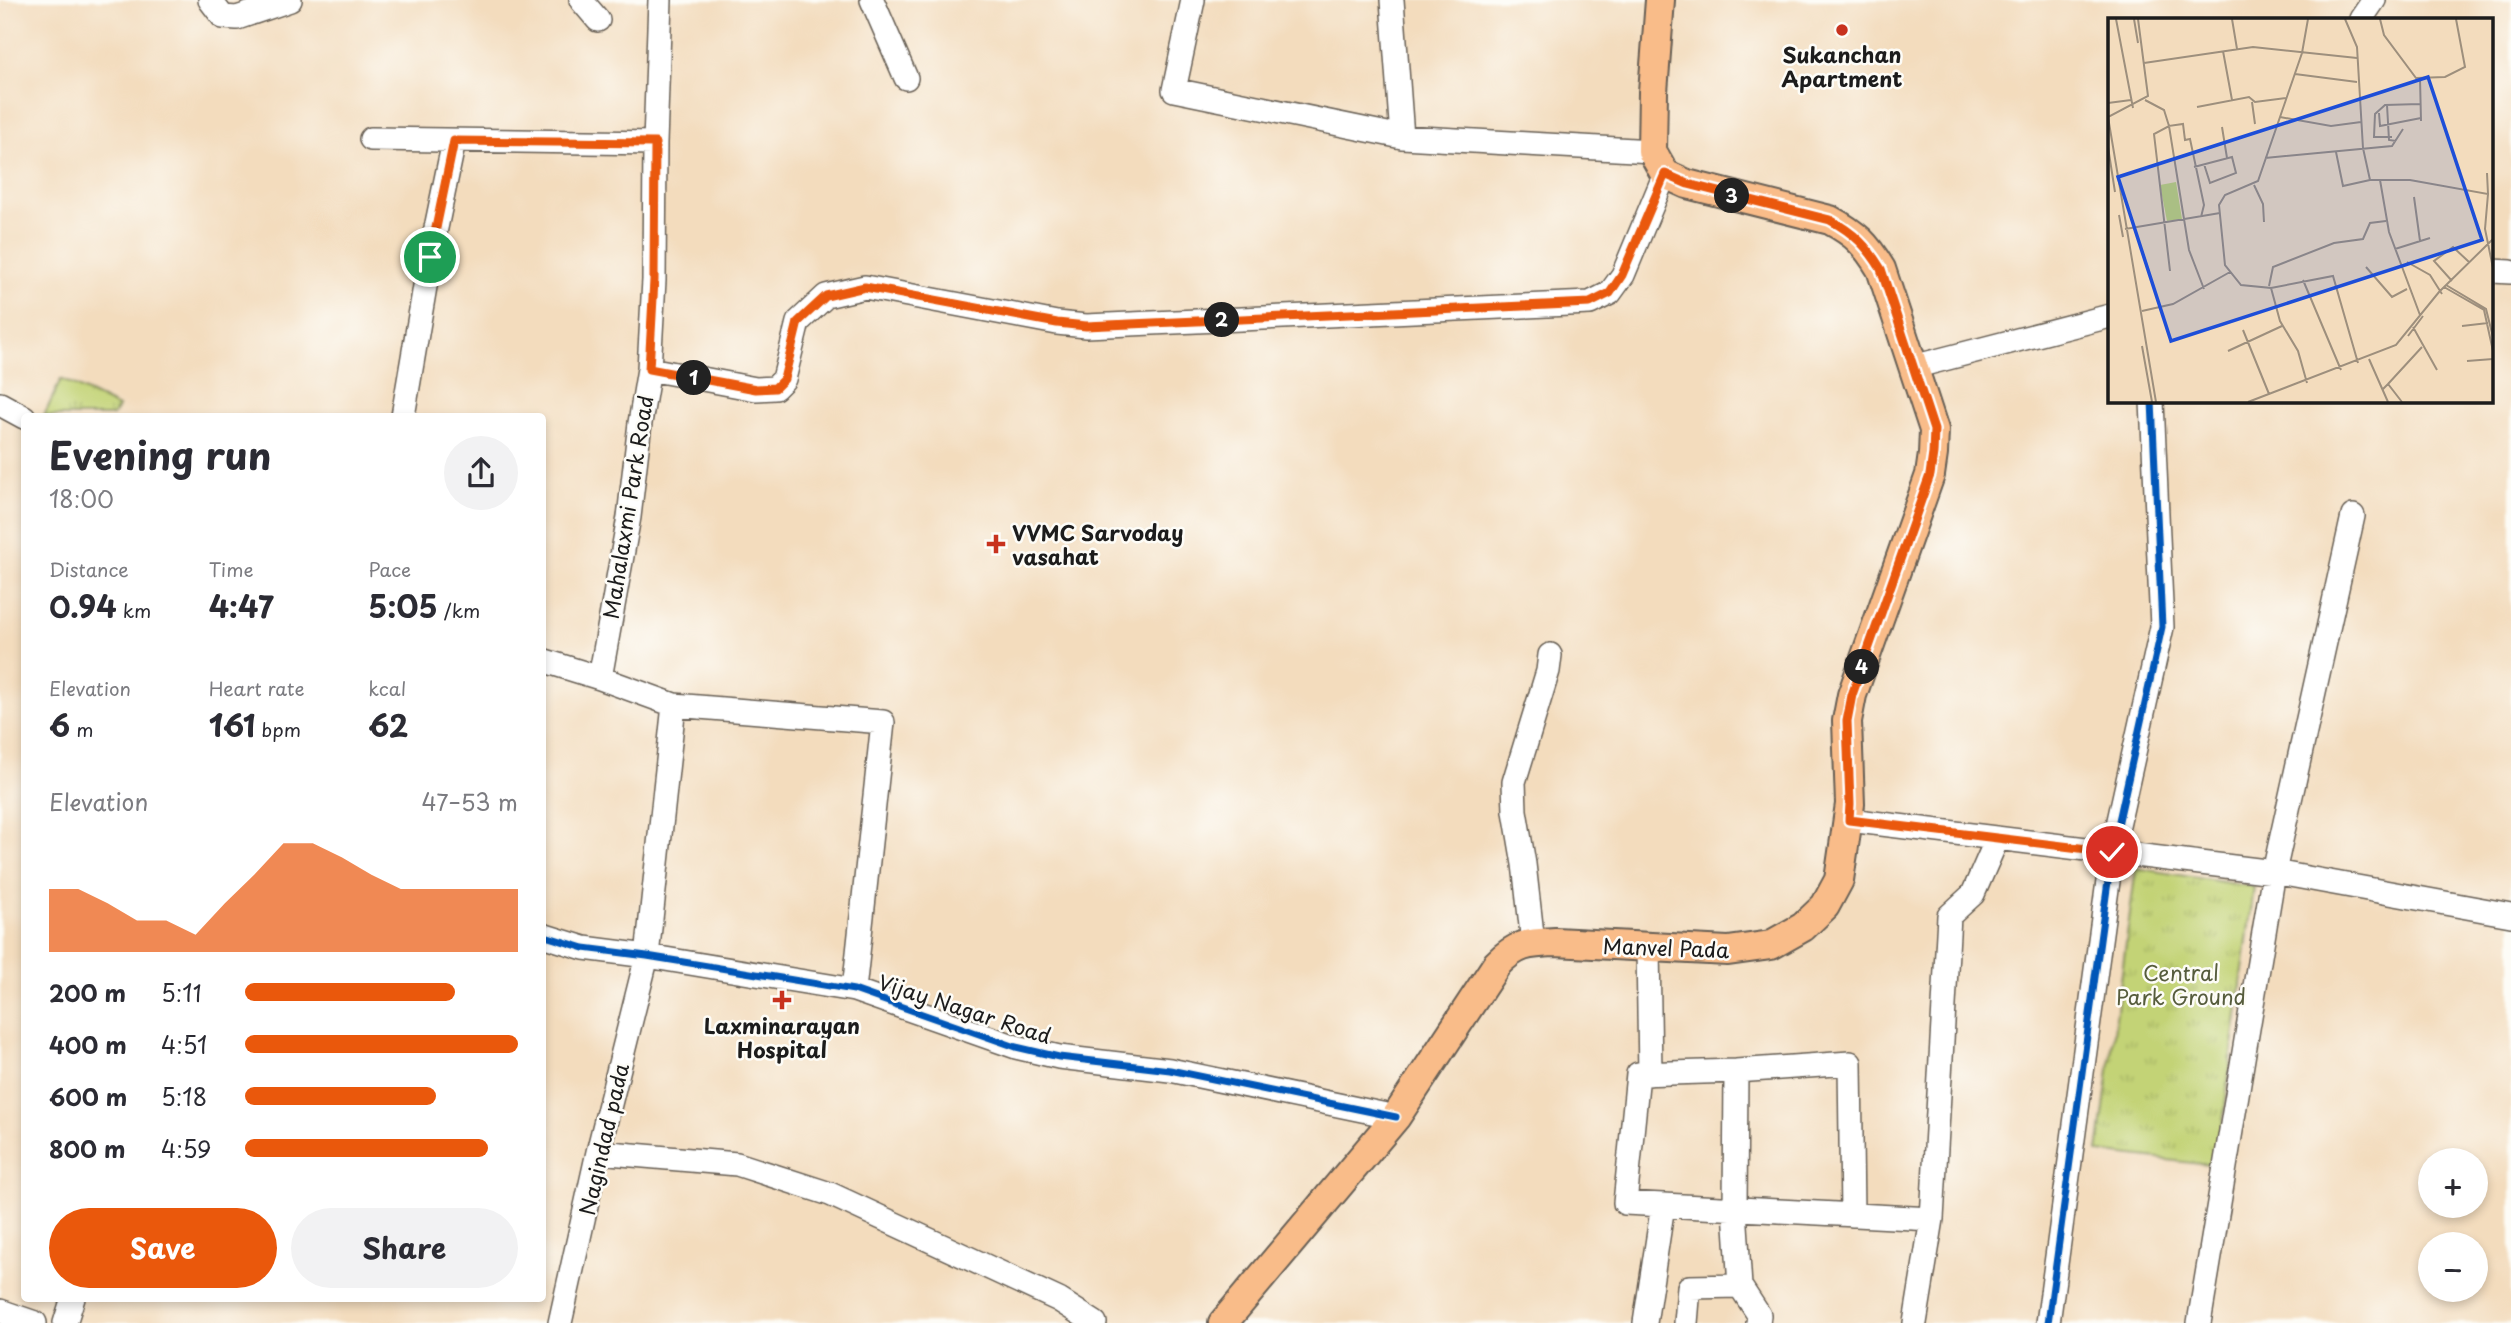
<!DOCTYPE html>
<meta charset="utf-8">
<style>
:root{--surface:#fff;--page:#f2f2f3;--text:#2b2b33;--muted:#7c7c81;--accent:#ea580c}
body{margin:0;font-family:"Playpen Sans",sans-serif;background:var(--page);color:var(--text);height:100vh;display:flex;flex-direction:column;font-size:26px;white-space:nowrap}
*{box-sizing:border-box;margin:0}
p{font-size:23px;color:var(--muted)}
.icon{flex:none;width:38px;height:38px;fill:none;stroke:currentColor;stroke-width:2;stroke-linecap:round;stroke-linejoin:round}
.map{position:relative;flex:1;overflow:hidden}
.panel{position:absolute;left:21px;top:413px;width:525px;height:889px;display:flex;flex-direction:column;background:var(--surface);border-radius:7px;box-shadow:0 4px 10px #0003}
.panel>*{flex:none}
.buttons{position:absolute;left:2418px;top:1148px;display:grid;gap:14px}
.buttons a{display:grid;place-items:center;width:70px;height:70px;border-radius:50%;background:var(--surface);box-shadow:0 4px 10px #0003;font-size:35px}
.pin{position:absolute;display:grid;place-items:center;width:60px;height:60px;color:#fff;margin:-30px;border:4px solid #fff;border-radius:50%;box-shadow:0 2px 7px #0007}
.km{position:absolute;width:35px;height:35px;margin:-18px;border-radius:50%;background:#222;color:#fff;font-size:19px;line-height:35px;text-align:center}
.round{display:grid;place-items:center;flex:none;width:74px;height:74px;border-radius:37px;background:var(--page)}
.summary{display:flex;align-items:center;justify-content:space-between;height:119px;padding:0 28px}
h1{font-size:38px;font-weight:700;line-height:52px}
.stats{display:grid;grid-template-columns:repeat(3,1fr);gap:10px;height:119px;padding:7px 28px}
.stats div{display:grid;align-content:center}
.stats b{font-size:30px;font-weight:700}
.stats small{font-size:19px;font-weight:400}
.stats p{font-size:19px}
.chart{height:196px;padding:14px 28px}
.chart p{display:flex;justify-content:space-between}
.chart svg{width:100%;height:126px;margin-top:7px;fill:var(--accent);opacity:.7}
.button{display:flex;gap:14px;margin-top:auto;padding:14px 28px}
.button a{flex:1;height:80px;border-radius:42px;background:var(--accent);color:#fff;font-size:28px;font-weight:700;line-height:80px;text-align:center}
.button a+a{background:var(--page);color:var(--text)}
ul{padding:0 28px;list-style:none;font-size:23px}
li{display:grid;grid-template-columns:112px 84px 1fr;align-items:center;height:52px}
li i{height:18px;border-radius:9px;background:var(--accent)}
.map>svg:first-child{display:block}
.grass{fill:url(#grass-tufts);stroke:#707849;stroke-width:2}
.lines{fill:none;stroke-linecap:round;stroke-linejoin:round}
.minor-casing{stroke:#675f54;stroke-width:26}
.major-casing{stroke:#675f54;stroke-width:32}
.minor{stroke:#fff;stroke-width:23}
.major{stroke:#f9bc89;stroke-width:28}
.cycleway-casing{stroke:#fdfcf7;stroke-width:11}
.cycleway{stroke:#0057b8;stroke-width:7}
.route-casing{stroke:#fff;stroke-width:14}
.route{stroke:#ea580c;stroke-width:9}
.poi-dot{fill:#c8321e;stroke:#fdfcf7;stroke-width:2.5}
.labels{text-anchor:middle;dominant-baseline:central;stroke-width:5;stroke-linejoin:round;paint-order:stroke}
.poi-label{font-size:21px;font-weight:bold;fill:#1c1c1c;stroke:#fdfcf7}
.street-label{font-size:21px;fill:#1c1c1c;stroke:#fdfcf7}
.park-label{font-size:21px;fill:#565c3c;stroke:#fdfcf7}
.inset-road{fill:none;stroke:#9d8f7d;stroke-width:2}
.view{fill:#1d4ed8;fill-opacity:0.15;stroke:#1d4ed8;stroke-width:3.5}
.inset-edge{fill:none;stroke:#1c1c1c;stroke-width:3.5}
</style>
<div class="map">
<svg width="2511" height="1323" viewBox="0 0 2511 1323">
<defs>
<pattern id="grass-tufts" width="24" height="20" patternUnits="userSpaceOnUse" patternTransform="scale(1.75)"><rect width="24" height="20" fill="#c3d376"/><path d="M3 7l-1-3M5 7V3M7 7l1-3M15 17l-1-3M17 17v-4M19 17l1-3" fill="none" stroke="#a7b566"/></pattern>
</defs>
<rect width="100%" height="100%" fill="#fdfcf7"/>
<filter id="ink" filterUnits="userSpaceOnUse"><feTurbulence type="fractalNoise" baseFrequency=".0143" numOctaves="2"/><feDisplacementMap in="SourceGraphic" scale="14" xChannelSelector="R" yChannelSelector="G"/><feConvolveMatrix kernelMatrix="1 2 1 2 8 2 1 2 1" color-interpolation-filters="sRGB"/></filter>
<filter id="wash" filterUnits="userSpaceOnUse"><feTurbulence type="fractalNoise" baseFrequency=".00686" numOctaves="4" result="noise"/><feDisplacementMap in="SourceGraphic" scale="28" xChannelSelector="R" yChannelSelector="G"/><feGaussianBlur stdDeviation="1.57" result="paint"/><feColorMatrix in="noise" values="0 0 0 0 0 0 0 0 0 0 0 0 0 0 0 0 0 1.4 0 .05"/><feComposite in="paint" operator="in"/></filter>
<g filter="url(#wash)">
<rect width="100%" height="100%" fill="#f3dcbd"/>
<!-- grass -->
<path class="grass" d="M61,379l57,28 -5,9h-69z
M2136,868l118,19 -37,279 -119,-14z"/>
</g>
<g filter="url(#ink)">
<g class="lines">
<defs>
<path id="minor" d="M210,0l13,17 14,1 53,-18
M581,0l17,20
M872,0l34,78
M1193,0l-19,90 228,47 250,14
M1392,0l10,137
M2361,19l13,-19
M371,139l284,4
M2492,271l19,1
M1913,367l197,-51
M649,369l107,20 19,-1 9,-9 14,-57 28,-26 39,-9 192,36 29,3 504,-23 20,-10 13,-18 42,-101
M0,404l24,13
M403,416l27,-159 24,-116
M542,660l58,18 74,27 -27,251 -49,196 -38,171
M600,678l29,-161 11,-94 9,-54 5,-89 1,-137 5,-143
M674,705l209,17 -29,268
M1849,820l425,52 237,43
M542,935l42,13 63,8 207,34 162,57 43,10 111,13 226,47
M1533,943l-9,-79 -9,-53 -1,-29 34,-111 2,-16
M1648,947l2,127
M1736,1071l-1,139 5,76 19,29 -1,8
M598,1152l139,12 93,30 229,106 36,23
M1852,1215l-2,-152 -114,8 -98,3 -13,129 307,16
M0,1311l35,12
M65,1323l8,-25
M1645,1323l18,-118
M1686,1323l3,-36 51,-1
M1915,1323l17,-104 17,-303 24,-22 24,-55
M2048,1323l64,-471 50,-225 -10,-226
M2199,1323l75,-451 79,-356"/>
<path id="major" d="M1223,1323l173,-206 101,-153c19,-20 31,-21 58,-22l173,9 43,-6 32,-18 22,-21 14,-26 11,-76 -3,-83 5,-26 78,-220 3,-21 1,-24 -53,-161c-15,-25 -25,-35 -51,-49l-143,-36 -22,-10 -13,-23 1,-59 7,-92"/>
</defs>
<!-- minor casing -->
<use href="#minor" class="minor-casing"/>
<!-- major casing -->
<use href="#major" class="major-casing"/>
<!-- minor -->
<use href="#minor" class="minor"/>
<!-- major -->
<use href="#major" class="major"/>
<defs>
<path id="cycleway" d="M649,369l107,20 19,-1 9,-9 14,-57 28,-26 39,-9 192,36 29,3 504,-23 20,-10 13,-18 42,-101
M542,935l42,13 63,8 207,34 162,57 43,10 111,13 226,47
M2048,1323l64,-471 50,-225 -10,-226"/>
</defs>
<!-- cycleway casing -->
<use href="#cycleway" class="cycleway-casing"/>
<!-- cycleway -->
<use href="#cycleway" class="cycleway"/>
</g>
</g>
<g class="lines" filter="url(#ink)">
<defs>
<path id="route" d="M430,257l24,-116 201,2 -1,137 -5,89 107,20 19,-1 9,-9 14,-57 28,-26 39,-9 192,36 29,3 504,-23 20,-10 12,-18 43,-101 23,10 142,36c24,13 37,26 51,49l53,161 -1,24 -3,21 -78,220 -5,26 3,83 -1,16 263,32"/>
</defs>
<!-- route casing -->
<use href="#route" class="route-casing"/>
<!-- route -->
<use href="#route" class="route"/>
</g>
<!-- markers -->
<g class="poi-dot">
<circle cx="1842" cy="30" r="7"/>
<path d="M992.5 533.5h7v7h7v7h-7v7h-7v-7h-7v-7h7z"/>
<path d="M778.5 989.5h7v7h7v7h-7v7h-7v-7h-7v-7h7z"/>
</g>
<g class="labels">
<!-- poi labels -->
<g class="poi-label">
<text x="1842" y="54">Sukanchan<tspan x="1842" dy="24">Apartment</tspan></text>
<text x="1012" y="532" text-anchor="start">VVMC Sarvoday<tspan x="1012" dy="24">vasahat</tspan></text>
<text x="782" y="1025">Laxminarayan<tspan x="782" dy="24">Hospital</tspan></text>
</g>
<!-- street labels -->
<g class="street-label">
<text transform="translate(627 507) rotate(-81)">Mahalaxmi Park Road</text>
<text transform="translate(1666 947) rotate(2)">Manvel Pada</text>
<text transform="translate(965 1008) rotate(18)">Vijay Nagar Road</text>
<text transform="translate(603 1139) rotate(-77)">Nagindad pada</text>
</g>
<!-- park labels -->
<g class="park-label">
<text x="2181" y="972">Central<tspan x="2181" dy="24">Park Ground</tspan></text>
</g>
</g>
<!-- overview -->
<g transform="translate(2108 18)">
<rect width="385" height="385" fill="#f3dcbd"/>
<path d="M68,164l6,37 -15,2 -7,-36z" fill="#c3d376"/>
<path class="inset-road" d="M8,1l17,89M26,1l4,24M30,1l10,77 -40,21 48,285M124,1l5,30M237,1l12,28 6,101 7,32h40l78,14 -3,35 8,39M272,1l4,16 32,43 29,-1 20,-10 -9,-48M115,33l9,49M36,45l109,-16 104,11M187,56l62,8M312,60l1,43M37,82l19,10 5,16 14,-2 2,16 5,-1 14,66 -3,12M144,84l3,22M0,85l23,-3M279,87l2,35 7,1M89,89l52,-10 6,5 31,-4M271,95l1,13 41,-8M172,99l51,9 30,-4M114,109l5,31M284,119h-18l1,-23 10,-9 35,-1M0,129l7,45M228,134l7,34 27,-6M157,140l127,-12 11,-17M86,149l38,-10 4,16 -26,10 -6,-19M379,155l1,21M272,162l9,52 31,83M146,167l9,19 1,18M306,179l6,44M11,197l4,22M17,211l95,-16M287,231l35,-11M299,244l23,13 12,19M258,249l26,30 15,-8M62,253l-16,-137 15,-8 20,124 15,39M195,262l38,90M344,263l-18,-20 19,-14 16,15M338,267l40,24 7,28M161,268l4,-19 61,-24 29,-4 7,-16 16,-2M336,269l40,23 9,41M163,270l62,-12 25,87M34,293l31,-7 57,-32M354,308l26,-3M305,309l24,43M135,312l26,64M300,318l15,-20M34,328l10,56M120,333l54,-25M261,341l19,43M359,343l26,-2M199,365l-9,-32 -18,-30 -9,-33 -30,-3 -16,-20 -6,-60 6,-10 33,-14 44,-128 6,-34M280,366l34,-37M275,371l5,-5 14,18M140,384l148,-57 43,-53 54,-53"/>
<path class="view" d="M320,59l54,163 -311,101 -53,-164z"/>
<rect width="385" height="385" class="inset-edge"/>
</g>
</svg>
<div class="buttons">
<a>+</a>
<a>−</a>
</div>
<div class="pin" style="left:430px;top:257px;background:#1e9e55"><svg class="icon" aria-label="arrive" viewBox="0 0 24 24"><path d="M6 21V4h12l-3 4 3 4H6"/></svg></div>
<div class="pin" style="left:2112px;top:852px;background:#d93025"><svg class="icon" aria-label="check" viewBox="0 0 24 24"><path d="M5 12l5 5 9-10"/></svg></div>
<b class="km" style="left:694px;top:378px">1</b>
<b class="km" style="left:1222px;top:320px">2</b>
<b class="km" style="left:1732px;top:196px">3</b>
<b class="km" style="left:1862px;top:667px">4</b>
<section class="panel">
<div class="summary"><div><h1>Evening run</h1><p>18:00</p></div><a class="round"><svg class="icon" aria-label="share" viewBox="0 0 24 24"><path d="M12 15V3M7 8l5-5 5 5M5 13v7h14v-7"/></svg></a></div>
<div class="stats">
<div><p>Distance</p><b>0.94<small> km</small></b></div>
<div><p>Time</p><b>4:47</b></div>
<div><p>Pace</p><b>5:05<small> /km</small></b></div>
</div>
<div class="stats">
<div><p>Elevation</p><b>6<small> m</small></b></div>
<div><p>Heart rate</p><b>161<small> bpm</small></b></div>
<div><p>kcal</p><b>62</b></div>
</div>
<div class="chart"><p><span>Elevation</span>47–53 m</p>
<svg viewBox="0 0 160 44" preserveAspectRatio="none"><path d="M0 44V22L10 22L20 27L30 33L40 33L50 38L60 27L70 17L80 6L90 6L100 11L110 17L120 22L130 22L140 22L150 22L160 22V44z"/></svg>
</div>
<ul>
<li><b>200 m</b>5:11<i style="width:77%"></i></li>
<li><b>400 m</b>4:51<i style="width:100%"></i></li>
<li><b>600 m</b>5:18<i style="width:70%"></i></li>
<li><b>800 m</b>4:59<i style="width:89%"></i></li>
</ul>
<div class="button"><a>Save</a><a>Share</a></div>
</section>
</div>
